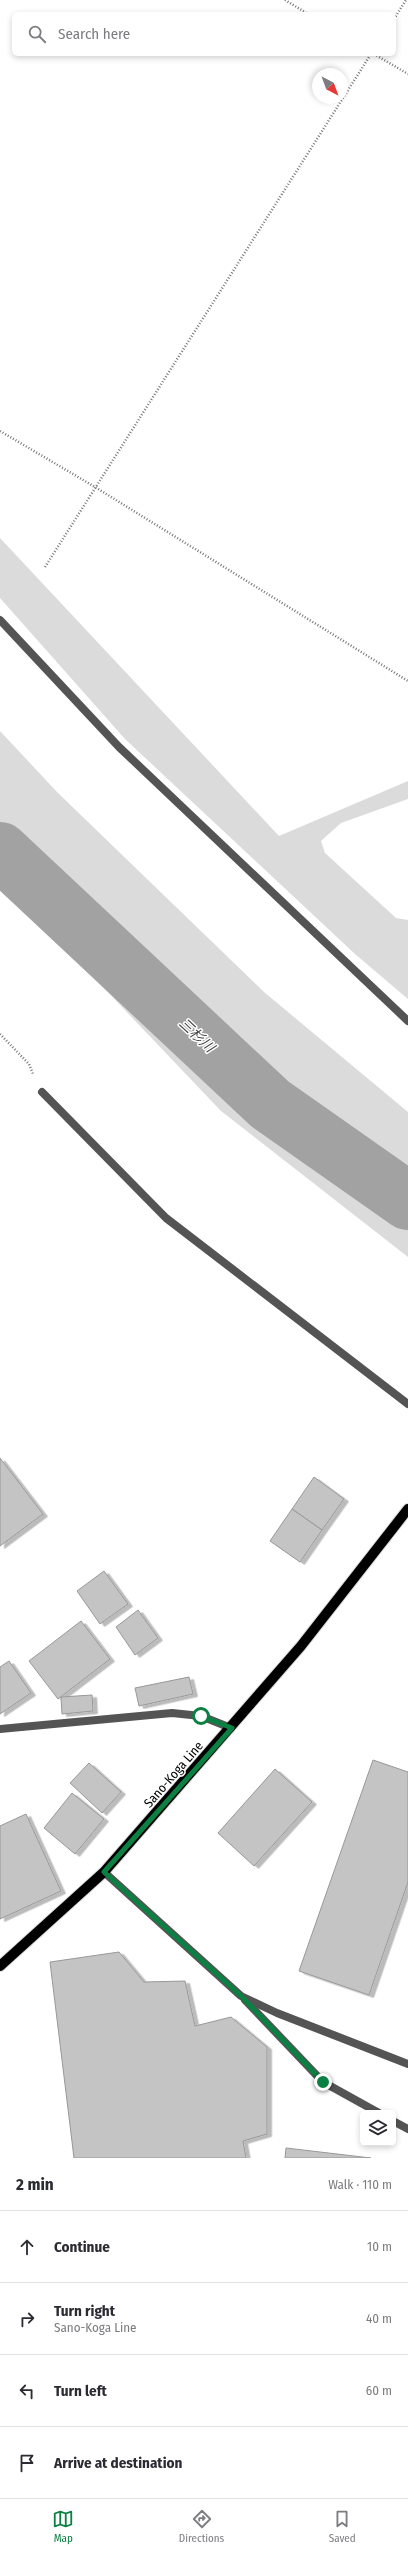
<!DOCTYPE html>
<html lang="en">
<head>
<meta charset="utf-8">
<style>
  :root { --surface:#fff; --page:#f7f7f7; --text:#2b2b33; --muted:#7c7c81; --line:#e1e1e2; --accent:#0b8043 }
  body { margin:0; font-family:"Fira Sans Condensed","Noto Sans JP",sans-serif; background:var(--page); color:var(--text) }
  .controls { position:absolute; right:12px; bottom:12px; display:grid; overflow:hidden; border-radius:6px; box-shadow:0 2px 6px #0003 }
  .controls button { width:36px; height:36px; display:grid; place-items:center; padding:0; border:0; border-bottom:1px solid var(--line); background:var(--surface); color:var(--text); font:20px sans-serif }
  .compass { position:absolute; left:312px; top:68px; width:36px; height:36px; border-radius:50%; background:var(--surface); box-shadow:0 2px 6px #0003; rotate:139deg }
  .stop { position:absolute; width:12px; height:12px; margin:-9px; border:3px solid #0b8043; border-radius:50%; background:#fff }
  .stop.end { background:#0b8043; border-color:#fff; box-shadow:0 1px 4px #0008 }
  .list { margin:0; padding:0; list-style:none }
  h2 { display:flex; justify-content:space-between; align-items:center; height:52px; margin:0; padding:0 16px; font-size:17px }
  h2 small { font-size:13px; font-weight:400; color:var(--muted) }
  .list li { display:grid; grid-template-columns:26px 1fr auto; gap:12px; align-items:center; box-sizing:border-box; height:72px; padding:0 16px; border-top:1px solid var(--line) }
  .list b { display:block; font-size:15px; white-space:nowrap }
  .list p { margin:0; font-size:13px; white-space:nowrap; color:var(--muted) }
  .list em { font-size:13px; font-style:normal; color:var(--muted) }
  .icon { flex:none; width:22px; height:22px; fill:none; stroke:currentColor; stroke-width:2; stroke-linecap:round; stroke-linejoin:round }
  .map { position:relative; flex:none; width:408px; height:2158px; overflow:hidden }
  .search { position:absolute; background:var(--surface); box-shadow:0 2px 6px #0003; left:12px; right:12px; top:12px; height:44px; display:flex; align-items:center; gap:10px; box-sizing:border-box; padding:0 14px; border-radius:6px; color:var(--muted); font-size:15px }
  .sheet { height:340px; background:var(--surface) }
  nav { display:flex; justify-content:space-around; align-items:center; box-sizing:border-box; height:56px; border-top:1px solid var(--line); background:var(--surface); font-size:11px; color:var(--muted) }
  nav a { display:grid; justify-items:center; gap:2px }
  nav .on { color:var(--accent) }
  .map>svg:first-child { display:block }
  .green { fill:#dbdbdb }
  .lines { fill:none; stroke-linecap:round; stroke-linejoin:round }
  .river { stroke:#a2a2a2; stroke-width:58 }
  .building { fill:#c4c4c4; stroke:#989898; filter:url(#shadow) }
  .primary-casing { stroke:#dbdbdb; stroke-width:12 }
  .path { stroke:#767676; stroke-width:2.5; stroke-dasharray:1 2; stroke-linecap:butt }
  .lane { stroke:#545454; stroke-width:8 }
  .street { stroke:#545454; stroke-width:8 }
  .primary { stroke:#000; stroke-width:10 }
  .route { stroke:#0b8043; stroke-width:5 }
  .labels { text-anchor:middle; stroke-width:3; stroke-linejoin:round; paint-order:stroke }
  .street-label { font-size:13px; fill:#000; stroke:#fff }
  .water-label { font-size:14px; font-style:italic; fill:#434343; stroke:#fff }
</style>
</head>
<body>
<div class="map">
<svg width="408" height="2158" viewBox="0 0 408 2158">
  <defs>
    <filter id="shadow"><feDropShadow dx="4.5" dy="2.5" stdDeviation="0" flood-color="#0004"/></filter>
  </defs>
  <rect width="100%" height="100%" fill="#fff"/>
  <g class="green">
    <polygon points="0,538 279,836 408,781 408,799 341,823 321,841 325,853 396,918 408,920 408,999 355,954 125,739 0,598"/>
    <polygon points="0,731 57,792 264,992 408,1112 408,1257 221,1111 0,879"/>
  </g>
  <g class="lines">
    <polyline class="river" points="0,851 270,1104 408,1201"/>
  </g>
  <g class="building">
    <polygon points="0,1458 43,1514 0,1546"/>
    <polygon points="314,1477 344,1499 322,1530 292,1509"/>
    <polygon points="292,1509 322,1530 300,1562 270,1541"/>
    <polygon points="104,1571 128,1604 100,1624 77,1591"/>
    <polygon points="138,1610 158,1638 135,1655 116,1627"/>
    <polygon points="81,1621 110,1659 58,1699 29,1661"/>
    <polygon points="9,1661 31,1693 0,1714 0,1667"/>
    <polygon points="189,1677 193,1694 139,1706 135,1688"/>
    <polygon points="92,1695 93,1711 62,1714 61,1697"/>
    <polygon points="373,1760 408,1772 408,1882 369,1995 299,1971"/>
    <polygon points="89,1763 121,1792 102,1813 70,1783"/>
    <polygon points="275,1769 312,1802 254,1866 218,1833"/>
    <polygon points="72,1793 104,1819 75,1854 44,1828"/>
    <polygon points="26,1814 61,1891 0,1919 0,1826"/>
    <polygon points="119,1952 144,1982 185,1981 195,2026 231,2017 267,2047 267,2134 243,2141 246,2158 74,2158 50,1962"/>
    <polygon points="286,2148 371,2158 285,2158"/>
  </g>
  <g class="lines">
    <defs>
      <polyline id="primary" points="0,1966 104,1872 301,1646 408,1509"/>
    </defs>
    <use href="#primary" class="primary-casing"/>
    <g class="path">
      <polyline points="285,0 308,14"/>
      <polyline points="394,19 406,0"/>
      <polyline points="374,54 408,74"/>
      <polyline points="0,431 95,487 408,681"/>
      <polyline points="45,567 371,54"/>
      <polyline points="0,1034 29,1064 33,1074"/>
    </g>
    <g class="lane">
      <polyline points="0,620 119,747 408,1021"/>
      <polyline points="42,1092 166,1218 408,1404"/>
    </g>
    <g class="street">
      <polyline points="0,1729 172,1713 201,1716 231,1728"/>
      <polyline points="104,1872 241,1996 277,2013 408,2064"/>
      <polyline points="245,2000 323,2082 379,2113"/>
      <polyline points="393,2121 408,2129"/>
    </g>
    <use href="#primary" class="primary"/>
  </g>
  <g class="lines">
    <polyline class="route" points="201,1716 232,1728 104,1872 241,1996 323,2082"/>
  </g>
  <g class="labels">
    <g class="street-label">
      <text transform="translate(173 1774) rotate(-49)" y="5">Sano-Koga Line</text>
    </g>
    <g class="water-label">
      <text transform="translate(197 1035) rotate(43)" y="5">三杉川</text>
    </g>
  </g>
</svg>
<div class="controls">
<button><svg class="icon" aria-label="layers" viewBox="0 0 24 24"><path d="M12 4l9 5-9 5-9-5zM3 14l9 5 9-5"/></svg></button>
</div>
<svg class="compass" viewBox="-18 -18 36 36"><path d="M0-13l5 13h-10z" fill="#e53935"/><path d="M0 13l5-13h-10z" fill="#7c7c81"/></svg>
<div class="stop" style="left:201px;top:1716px"></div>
<div class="stop end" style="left:323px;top:2082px"></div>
<div class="search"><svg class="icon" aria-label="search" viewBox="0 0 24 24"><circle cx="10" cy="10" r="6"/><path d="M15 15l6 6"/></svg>Search here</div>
</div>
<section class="sheet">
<h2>2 min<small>Walk · 110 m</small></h2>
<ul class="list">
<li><svg class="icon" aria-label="ahead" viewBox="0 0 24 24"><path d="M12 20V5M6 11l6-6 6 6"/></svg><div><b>Continue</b></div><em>10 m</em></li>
<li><svg class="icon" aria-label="right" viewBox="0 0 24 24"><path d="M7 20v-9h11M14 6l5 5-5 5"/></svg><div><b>Turn right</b><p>Sano-Koga Line</p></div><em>40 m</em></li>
<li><svg class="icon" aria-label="left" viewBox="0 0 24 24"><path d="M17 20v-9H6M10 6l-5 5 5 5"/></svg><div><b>Turn left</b></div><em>60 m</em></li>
<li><svg class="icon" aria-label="arrive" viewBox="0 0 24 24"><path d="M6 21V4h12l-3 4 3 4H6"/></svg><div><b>Arrive at destination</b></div></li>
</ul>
</section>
<nav>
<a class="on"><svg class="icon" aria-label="map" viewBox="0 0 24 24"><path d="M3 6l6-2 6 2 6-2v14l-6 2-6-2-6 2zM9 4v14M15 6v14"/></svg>Map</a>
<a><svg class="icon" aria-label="directions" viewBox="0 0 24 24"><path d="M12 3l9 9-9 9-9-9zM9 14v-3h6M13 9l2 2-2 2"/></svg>Directions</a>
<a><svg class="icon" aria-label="saved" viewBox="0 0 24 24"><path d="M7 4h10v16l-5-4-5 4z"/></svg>Saved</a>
</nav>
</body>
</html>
